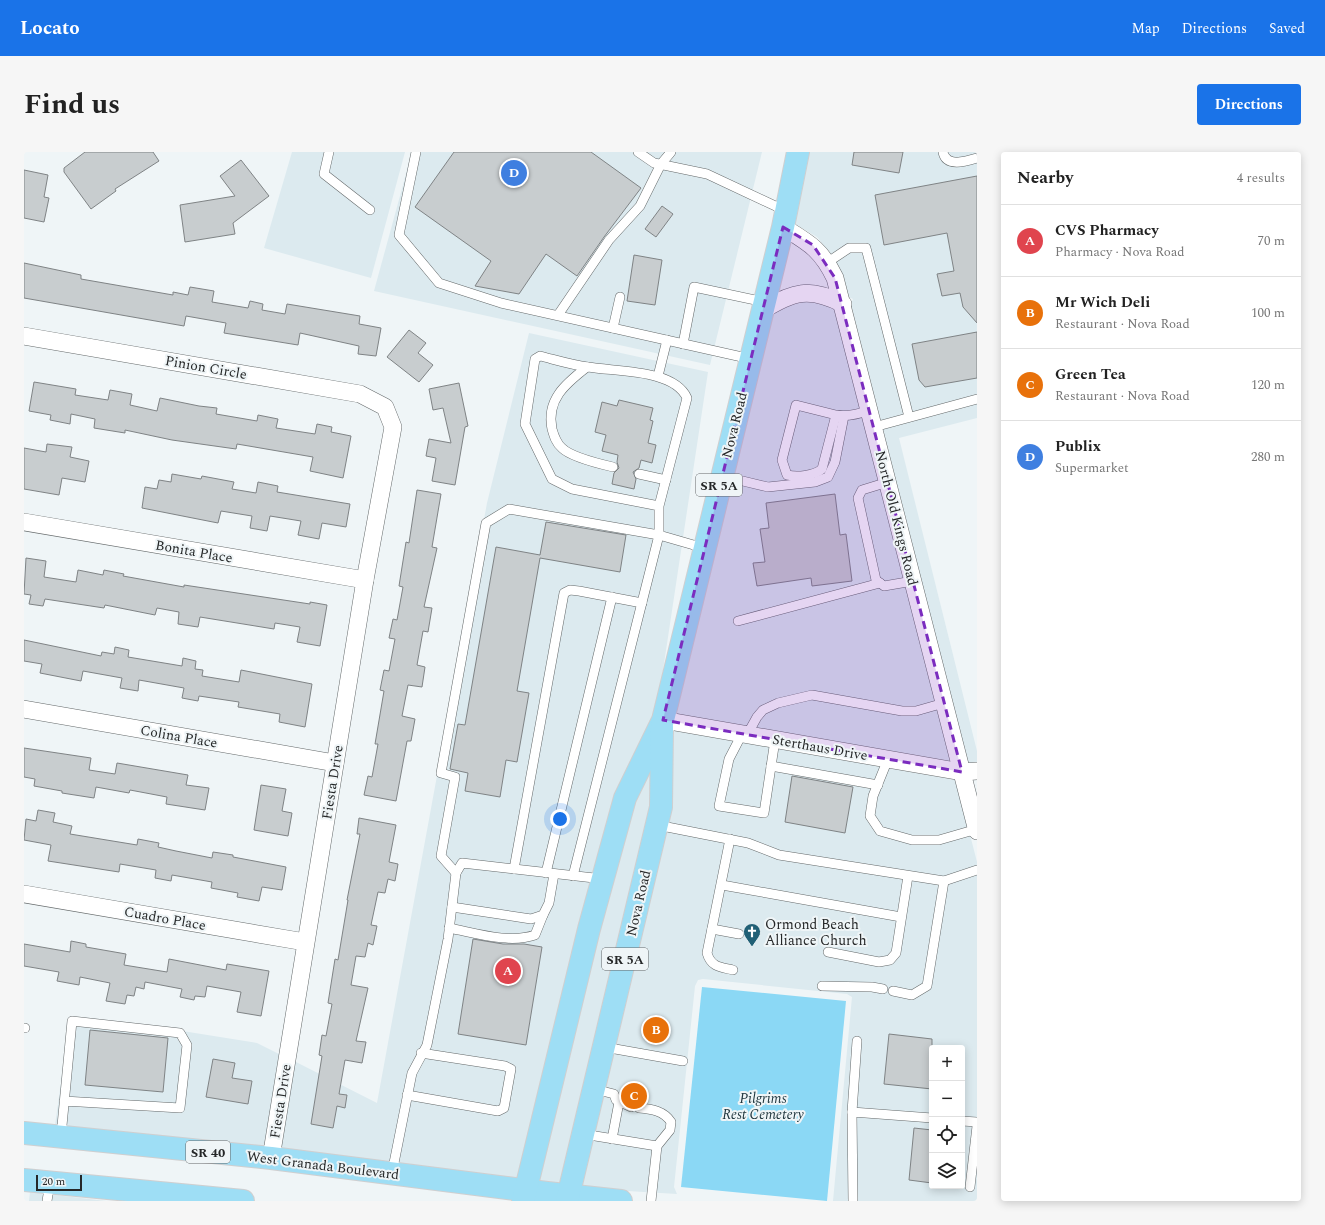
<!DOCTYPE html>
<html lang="en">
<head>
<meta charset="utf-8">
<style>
  :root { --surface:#fff; --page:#f6f6f6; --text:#222; --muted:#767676; --line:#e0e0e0; --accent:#1a73e8 }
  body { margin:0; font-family:Spectral,serif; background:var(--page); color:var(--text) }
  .controls { position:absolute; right:12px; bottom:12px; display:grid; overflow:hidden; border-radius:4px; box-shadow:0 2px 10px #0003 }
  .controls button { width:36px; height:36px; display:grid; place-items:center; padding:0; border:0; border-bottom:1px solid var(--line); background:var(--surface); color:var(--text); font:20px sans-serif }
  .scale { position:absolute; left:12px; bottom:10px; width:46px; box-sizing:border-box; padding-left:4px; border:2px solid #252728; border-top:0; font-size:11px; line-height:14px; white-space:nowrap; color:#252728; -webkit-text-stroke:3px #eff5f7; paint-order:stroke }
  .you { position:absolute; left:536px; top:667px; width:14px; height:14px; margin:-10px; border:3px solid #fff; border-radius:50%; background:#1a73e8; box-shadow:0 0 0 6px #1a73e833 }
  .badge { display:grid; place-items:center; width:26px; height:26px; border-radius:50%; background:var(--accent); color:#fff; font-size:13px; font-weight:700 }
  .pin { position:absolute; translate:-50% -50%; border:2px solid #fff; box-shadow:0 1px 4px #0006 }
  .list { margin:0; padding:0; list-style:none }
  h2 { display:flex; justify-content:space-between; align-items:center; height:52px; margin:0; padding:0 16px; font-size:17px }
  h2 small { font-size:13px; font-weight:400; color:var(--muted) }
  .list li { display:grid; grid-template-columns:26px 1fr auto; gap:12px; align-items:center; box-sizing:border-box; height:72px; padding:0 16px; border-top:1px solid var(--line) }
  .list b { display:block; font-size:15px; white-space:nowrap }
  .list p { margin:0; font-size:13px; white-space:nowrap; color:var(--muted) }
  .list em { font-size:13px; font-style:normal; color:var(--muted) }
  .icon { flex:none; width:22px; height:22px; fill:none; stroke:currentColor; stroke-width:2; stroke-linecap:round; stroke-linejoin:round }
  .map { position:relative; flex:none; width:953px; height:1049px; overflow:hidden; border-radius:4px }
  header { display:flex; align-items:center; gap:24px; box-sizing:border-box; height:56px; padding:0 20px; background:var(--accent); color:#fff }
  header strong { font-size:19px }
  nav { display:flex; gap:22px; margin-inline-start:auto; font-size:14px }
  .intro { display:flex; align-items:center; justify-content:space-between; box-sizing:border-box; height:96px; padding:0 24px }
  h1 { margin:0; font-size:28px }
  .button { padding:10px 18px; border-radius:4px; background:var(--accent); color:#fff; font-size:14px; font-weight:700 }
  main { display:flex; gap:24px; padding:0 24px }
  aside { flex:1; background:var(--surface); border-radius:4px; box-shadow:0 2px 10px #0003 }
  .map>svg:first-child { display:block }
  .built { fill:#dceaef; fill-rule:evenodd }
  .green { fill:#8bd8f5 }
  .building { fill:#c8cdcf; stroke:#7f8385 }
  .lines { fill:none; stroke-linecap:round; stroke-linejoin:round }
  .service-casing { stroke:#64696a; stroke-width:10 }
  .minor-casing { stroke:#64696a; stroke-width:18 }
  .primary-casing { stroke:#cfcfd0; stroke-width:24 }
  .service { stroke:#fff; stroke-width:9 }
  .minor { stroke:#fff; stroke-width:17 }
  .primary { stroke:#9edef5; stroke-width:22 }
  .marked { fill:#7b2cbf; fill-opacity:0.2; stroke:#7b2cbf; stroke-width:3; stroke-dasharray:8 5; stroke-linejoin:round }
  .labels { text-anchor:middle; stroke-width:4; stroke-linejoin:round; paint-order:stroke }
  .shield { fill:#eff5f7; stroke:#626566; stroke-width:1 }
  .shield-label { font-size:13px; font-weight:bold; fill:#252728 }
  .street-label { font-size:14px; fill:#252728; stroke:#eff5f7 }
  .poi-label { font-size:14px; fill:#252728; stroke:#eff5f7; text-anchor:start }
  .park-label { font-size:14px; font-style:italic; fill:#20363e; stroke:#eff5f7 }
</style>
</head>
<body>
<header>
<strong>Locato</strong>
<nav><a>Map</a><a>Directions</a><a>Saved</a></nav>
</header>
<div class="intro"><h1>Find us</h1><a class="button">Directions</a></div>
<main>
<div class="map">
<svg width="953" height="1049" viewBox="0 0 953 1049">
  <rect width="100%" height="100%" fill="#eff5f7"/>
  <g class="built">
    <polygon points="268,0 381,0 347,126 240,96"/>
    <polygon points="388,0 738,0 686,213 350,139"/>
    <polygon points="782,0 953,0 953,266 875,286 953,599 953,610 944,611 827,152 829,147 825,145 819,123 809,104 793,85 768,70"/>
    <polygon points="780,150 799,152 812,159 927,609 648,561 745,164 760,155"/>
    <polygon points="505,181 684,220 633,558 495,1029 256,998 270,909 353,951 463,351"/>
    <path d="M 646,578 L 932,628 L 953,710 L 953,1049 L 809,1049 L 828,845 L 823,842 L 679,827 L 674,828 L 671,834 L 650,1035 L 653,1042 L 554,1036 ZM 908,896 L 938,896 L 938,1034 L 908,1034 Z"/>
    <polygon points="630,604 629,654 538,1034 511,1031 608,649"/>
    <polygon points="46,868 102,870 233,891 255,902 240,996 31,973"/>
    <polygon points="6,1040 82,1049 5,1049"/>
  </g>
  <polygon class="green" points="678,835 822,849 803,1049 657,1035"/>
  <g class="building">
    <polygon points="61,0 129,0 135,9 91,37 92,39 67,57 40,20 40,16"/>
    <polygon points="430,0 567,0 617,36 580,85 553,124 522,102 495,142 451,134 467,109 391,55"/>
    <polygon points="830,0 879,0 875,21 828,13"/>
    <polygon points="217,8 245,44 209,71 211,82 161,90 156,53 211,44 196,24"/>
    <polygon points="0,18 24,23 20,45 25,46 20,70 0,66"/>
    <polygon points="953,24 953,171 939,155 936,141 918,144 913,122 930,119 923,81 860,93 851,43"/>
    <polygon points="638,54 649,62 632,85 621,77"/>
    <polygon points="610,103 638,108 631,153 603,149"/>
    <polygon points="0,111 57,123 57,127 149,143 149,140 164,143 166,135 190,139 188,150 224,156 226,149 239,152 238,158 261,162 263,152 336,164 335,172 357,176 352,204 334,202 335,194 276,181 274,193 200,181 202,171 162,164 160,174 0,146"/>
    <polygon points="385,178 402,191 394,201 409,213 395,230 363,205"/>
    <polygon points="953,180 953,226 901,235 895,228 888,192"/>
    <polygon points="10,230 52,237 51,243 84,248 86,238 108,242 106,253 133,259 136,246 175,254 193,256 192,262 233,269 234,263 254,267 252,276 291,282 293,272 308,275 307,280 327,284 319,326 286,319 289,305 213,292 212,297 148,288 101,278 101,281 70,276 71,267 47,262 46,272 26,268 27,263 5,259"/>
    <polygon points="435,231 444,274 441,275 431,333 408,329 412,306 402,304 405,287 427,291 419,256 409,258 405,237"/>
    <polygon points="595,248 629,256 626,268 629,269 624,291 632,293 628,311 617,308 615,316 609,320 612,327 610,337 588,332 590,321 595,316 593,310 594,303 578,299 582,283 571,280 578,250 593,254"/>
    <polygon points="23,292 48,295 46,305 65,309 61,330 38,326 35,343 0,337 0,296 22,300"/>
    <polygon points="148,322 177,327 178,324 210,330 208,337 232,341 234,330 254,334 253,340 326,352 322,375 298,371 295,387 274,383 277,369 246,364 243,379 226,376 228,364 197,359 194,371 118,356 121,335 133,337 135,328 147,330"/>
    <polygon points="393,338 417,342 408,395 413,396 400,455 408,456 404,480 399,479 393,513 401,515 398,535 384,533 378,564 391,567 387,589 383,589 372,649 340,643 344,624 348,625 354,592 351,592 360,539 356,538 360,518 365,519 371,487 365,486 369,467 373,468 379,435 375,434 382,390 385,391"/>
    <polygon points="811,342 816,383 822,382 828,429 788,434 787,426 733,434 729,411 741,410 736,377 745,376 742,351"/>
    <polygon points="522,370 602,383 596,420 516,406 493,539 505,541 493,610 482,608 476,645 441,639 444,621 426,617 434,572 441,573 472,395 516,403"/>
    <polygon points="2,406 22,409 20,425 52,430 54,418 79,423 80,418 100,422 99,424 160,435 160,433 286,452 286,450 303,453 296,494 273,490 276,475 251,471 250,477 176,465 174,475 154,472 155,460 133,456 131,463 81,453 80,456 21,447 19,454 5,452 7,443 0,442"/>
    <polygon points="0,488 77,504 78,500 90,502 91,495 105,498 104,505 158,514 159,506 172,509 171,517 179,518 178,524 215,530 217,518 288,532 281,575 255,570 256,562 214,555 215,550 175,544 174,549 158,546 160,536 115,528 114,539 96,536 98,526 59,519 57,529 16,521 18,512 0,509"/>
    <polygon points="0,596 67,606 65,618 91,622 93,611 164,623 162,633 185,636 181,658 142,652 143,645 106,638 105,641 72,635 70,646 38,641 38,639 10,634 11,627 0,625"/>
    <polygon points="768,624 829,635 821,681 761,670"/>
    <polygon points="237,633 262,637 258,659 268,661 264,684 230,678"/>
    <polygon points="14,658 31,661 29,670 48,674 46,682 113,693 114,687 135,691 134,695 152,699 188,706 189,700 209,703 209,705 262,715 258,738 238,735 235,749 213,745 214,741 187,736 188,730 148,723 147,729 131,726 132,718 96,712 95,720 24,709 27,693 0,688 2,667 12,669"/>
    <polygon points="335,666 372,673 365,710 374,712 371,729 364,727 361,741 354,740 347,773 353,774 349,793 344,791 341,805 332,804 327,833 344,836 332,889 342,890 338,911 321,908 315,942 323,943 321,956 313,954 309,976 287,972 298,904 295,903 298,883 302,884 308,852 304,851 311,807 314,808 324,748 323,748 336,682 333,682"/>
    <polygon points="449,787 479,792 500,792 518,795 502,893 434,882"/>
    <polygon points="47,789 62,792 62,795 102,802 100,813 143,820 145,807 202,818 203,812 245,819 237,864 213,860 217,840 183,834 181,845 171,844 170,848 156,845 158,837 121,830 120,837 112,835 110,844 103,843 101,852 82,849 86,831 56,825 55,833 33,829 35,820 0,814 0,792 46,800"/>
    <polygon points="66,878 144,886 139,940 61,933"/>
    <polygon points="865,882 908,887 908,937 860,932"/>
    <polygon points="189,907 211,911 208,926 228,929 224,952 182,945"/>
    <polygon points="890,976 908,978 908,1031 885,1028"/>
  </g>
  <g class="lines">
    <defs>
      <g id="service">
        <polyline points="305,0 300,22 346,58"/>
        <polyline points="392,0 375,83 415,131 477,151 727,207"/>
        <polyline points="614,0 630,11 683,22 762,59"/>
        <path d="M 919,0 C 922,16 943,9 953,6"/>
        <polyline points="804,110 825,96 842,96 885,265"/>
        <polyline points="534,163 585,88 616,54 637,12 647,0"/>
        <polyline points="589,176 596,145"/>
        <polyline points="659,192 670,135 741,150"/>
        <path d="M 563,215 C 541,232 522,248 528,277 C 530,284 532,291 538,296 C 547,305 576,312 589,315"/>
        <polyline points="634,224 643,188"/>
        <path d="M 812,263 L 798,317 C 790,324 773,325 763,323 L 758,308 L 772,253 L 812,263 C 824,265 835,262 846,258"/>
        <polyline points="850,275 953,247"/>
        <polyline points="615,322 642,328"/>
        <polyline points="698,324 744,335 791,330 804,325 811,310 820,264"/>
        <polyline points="864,330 838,338 834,346 852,428 860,434 889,429"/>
        <path d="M 635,354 L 548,337 L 528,327 L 501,272 L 511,207 L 516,204 C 532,208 548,213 564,215 C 593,220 650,217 663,246 L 635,354 L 635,383 L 680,396"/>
        <polyline points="714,469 856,431"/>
        <polyline points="718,582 705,607 695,654 740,661 751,588"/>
        <polyline points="723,583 733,565 739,558 754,551 788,543 878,559 892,559 920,551"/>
        <polyline points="864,607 849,644 846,664 856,679 888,688 915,688 953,677"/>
        <polyline points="747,614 854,633"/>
        <polyline points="633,673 724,691 755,703 920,729 953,718"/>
        <path d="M 706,687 L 683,801 C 687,815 696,815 709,818"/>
        <polyline points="490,717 540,441 546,438 555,439 618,451"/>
        <polyline points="432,721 417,704 431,625 417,621 462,371 485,357 635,383 549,724"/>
        <polyline points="522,721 588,445"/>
        <polyline points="698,733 877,765"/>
        <polyline points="428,755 507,767 519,763 525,751 530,722"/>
        <path d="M 425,776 C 452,781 485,792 511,783 L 519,763"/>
        <polyline points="688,777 715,782"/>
        <polyline points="804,800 855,810 866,808 872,801 884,724"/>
        <polyline points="798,834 848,835 859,837"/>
        <polyline points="869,839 888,843 903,834 920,729"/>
        <polyline points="0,876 1,876"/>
        <polyline points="580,895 659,909"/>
        <polyline points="570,937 590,942 592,948 607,955"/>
        <polyline points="383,943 474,959 480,956 487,917 481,914 397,901"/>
        <path d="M 615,956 C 628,957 640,959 647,970 L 646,978 L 633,994 L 627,1049"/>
        <polyline points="828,960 833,889"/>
        <polyline points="938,969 953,970"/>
        <polyline points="559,982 633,994"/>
        <polyline points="37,984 48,869 156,881 163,893 156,956 40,949"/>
        <polyline points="588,987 595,950"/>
        <polyline points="368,1021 388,921 403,893 424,787 432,721 438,711 579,727"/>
        <polyline points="946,1035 953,974"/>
        <polyline points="23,1049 26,1030"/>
        <polyline points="829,1049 828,960 908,966"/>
      </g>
      <g id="minor">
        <path d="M 759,75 C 785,91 797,97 811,126 L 953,679"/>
        <path d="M 738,159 C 769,139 786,135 819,152"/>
        <polyline points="0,184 336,242 361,255 369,275 341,428 247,1006"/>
        <polyline points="0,370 341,428"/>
        <polyline points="0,557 311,611"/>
        <polyline points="639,568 938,620 953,619"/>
        <polyline points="0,742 281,790"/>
      </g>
      <g id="primary">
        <polyline points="0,981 247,1006 523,1041 597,1049"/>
        <polyline points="0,1028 219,1049"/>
        <polyline points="499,1049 565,777 601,646 639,568 759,75 774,0"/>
        <polyline points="543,1049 637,655 638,575"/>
      </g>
    </defs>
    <use href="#service" class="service-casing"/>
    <use href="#minor" class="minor-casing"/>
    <use href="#primary" class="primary-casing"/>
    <use href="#service" class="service"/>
    <use href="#minor" class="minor"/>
    <use href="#primary" class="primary"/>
  </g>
  <path class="marked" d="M 759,75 L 789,93 L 811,126 L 938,620 L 639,568 Z"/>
  <defs>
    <symbol id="church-pin" viewBox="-11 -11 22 30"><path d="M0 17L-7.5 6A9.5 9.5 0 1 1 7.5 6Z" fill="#216076" stroke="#eff5f7"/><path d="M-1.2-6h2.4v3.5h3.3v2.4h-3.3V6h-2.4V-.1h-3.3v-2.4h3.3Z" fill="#fff"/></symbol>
  </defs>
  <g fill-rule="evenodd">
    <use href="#church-pin" x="718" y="770" width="20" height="27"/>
  </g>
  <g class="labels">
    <g class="shield">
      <rect x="672" y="322" width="46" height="22" rx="3"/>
      <rect x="578" y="796" width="46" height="22" rx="3"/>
      <rect x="162" y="989" width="44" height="22" rx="3"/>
    </g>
    <g class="shield-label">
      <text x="695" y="338">SR 5A</text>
      <text x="601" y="812">SR 5A</text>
      <text x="184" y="1005">SR 40</text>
    </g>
    <g class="street-label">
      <text transform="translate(182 215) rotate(10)" y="5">Pinion Circle</text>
      <text transform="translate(710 273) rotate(-76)" y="5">Nova Road</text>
      <text transform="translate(873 366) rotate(76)" y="5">North Old Kings Road</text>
      <text transform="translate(170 399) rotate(10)" y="5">Bonita Place</text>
      <text transform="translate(155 584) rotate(10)" y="5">Colina Place</text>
      <text transform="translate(796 595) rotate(10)" y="5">Sterthaus Drive</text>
      <text transform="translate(308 630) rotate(-81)" y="5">Fiesta Drive</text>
      <text transform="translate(614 751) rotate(-77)" y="5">Nova Road</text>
      <text transform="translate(141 766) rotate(10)" y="5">Cuadro Place</text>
      <text transform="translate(256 949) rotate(-81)" y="5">Fiesta Drive</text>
      <text transform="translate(299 1013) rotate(7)" y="5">West Granada Boulevard</text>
    </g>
    <g class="poi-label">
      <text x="741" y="777">Ormond Beach<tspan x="741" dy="16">Alliance Church</tspan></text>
    </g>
    <g class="park-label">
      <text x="739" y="951">Pilgrims<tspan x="739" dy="16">Rest Cemetery</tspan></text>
    </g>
  </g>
</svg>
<div class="controls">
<button>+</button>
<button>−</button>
<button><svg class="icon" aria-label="locate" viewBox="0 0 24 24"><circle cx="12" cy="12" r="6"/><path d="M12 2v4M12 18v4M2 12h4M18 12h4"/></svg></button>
<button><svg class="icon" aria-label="layers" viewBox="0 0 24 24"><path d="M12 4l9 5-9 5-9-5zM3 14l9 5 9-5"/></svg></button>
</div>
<div class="scale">20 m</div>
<div class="you"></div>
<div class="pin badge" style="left:484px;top:819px;background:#e0444e">A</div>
<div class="pin badge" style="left:632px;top:878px;background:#e8710a">B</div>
<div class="pin badge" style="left:610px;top:944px;background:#e8710a">C</div>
<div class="pin badge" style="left:490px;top:21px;background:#3f7fe0">D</div>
</div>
<aside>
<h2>Nearby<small>4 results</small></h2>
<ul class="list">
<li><span class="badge" style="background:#e0444e">A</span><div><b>CVS Pharmacy</b><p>Pharmacy · Nova Road</p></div><em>70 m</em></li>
<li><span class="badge" style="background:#e8710a">B</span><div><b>Mr Wich Deli</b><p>Restaurant · Nova Road</p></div><em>100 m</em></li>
<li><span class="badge" style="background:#e8710a">C</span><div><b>Green Tea</b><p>Restaurant · Nova Road</p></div><em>120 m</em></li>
<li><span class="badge" style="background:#3f7fe0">D</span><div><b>Publix</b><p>Supermarket</p></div><em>280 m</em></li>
</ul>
</aside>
</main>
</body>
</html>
